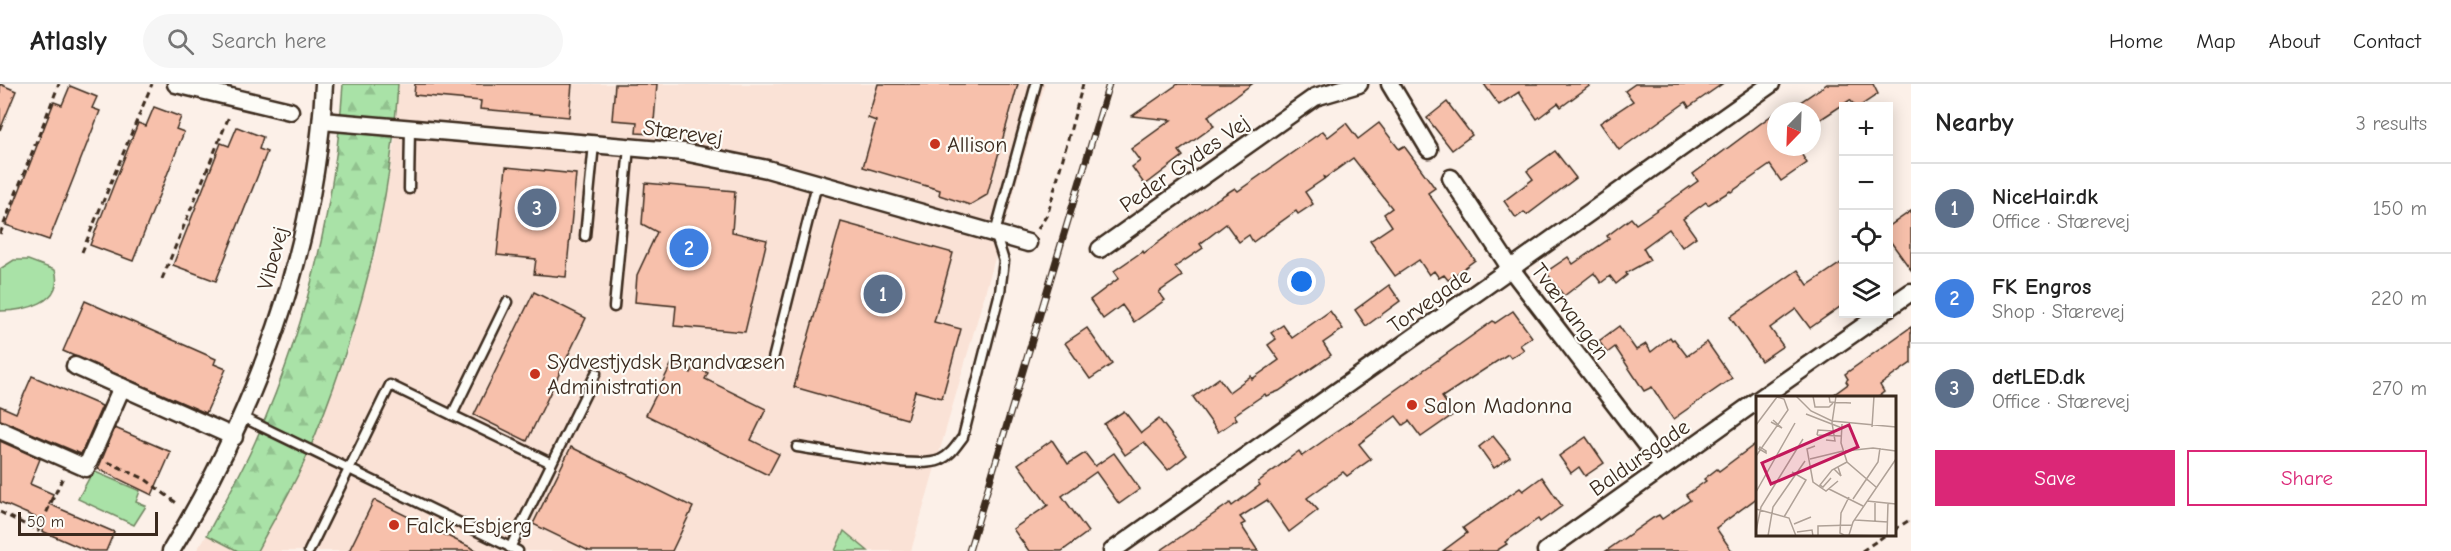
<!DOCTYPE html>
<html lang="en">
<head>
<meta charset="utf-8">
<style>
  :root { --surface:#fff; --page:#f6f6f6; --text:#222; --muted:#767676; --line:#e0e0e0; --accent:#db2777 }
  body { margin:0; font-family:"Comic Neue",sans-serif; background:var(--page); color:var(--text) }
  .controls { position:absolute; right:18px; top:18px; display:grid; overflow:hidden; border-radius:0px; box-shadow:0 3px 15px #0003 }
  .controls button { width:54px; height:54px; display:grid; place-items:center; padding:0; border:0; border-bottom:2px solid var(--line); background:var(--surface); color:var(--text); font:30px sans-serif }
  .compass { position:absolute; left:1767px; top:18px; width:54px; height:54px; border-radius:50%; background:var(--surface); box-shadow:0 3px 15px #0003; rotate:203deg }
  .scale { position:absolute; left:18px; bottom:15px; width:140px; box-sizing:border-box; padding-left:6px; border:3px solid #3b2a1e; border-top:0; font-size:16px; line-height:21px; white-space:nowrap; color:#3b2a1e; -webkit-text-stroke:4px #fdfcf7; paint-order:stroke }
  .you { position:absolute; left:1302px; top:198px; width:21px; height:21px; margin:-15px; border:4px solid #fff; border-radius:50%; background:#1a73e8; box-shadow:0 0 0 9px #1a73e833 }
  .badge { display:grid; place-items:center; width:39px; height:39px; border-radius:50%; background:var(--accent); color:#fff; font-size:20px; font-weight:700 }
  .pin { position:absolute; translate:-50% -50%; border:3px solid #fff; box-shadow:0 2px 6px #0006 }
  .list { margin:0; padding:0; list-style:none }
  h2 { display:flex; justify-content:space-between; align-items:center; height:78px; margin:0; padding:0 24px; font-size:26px }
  h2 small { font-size:20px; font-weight:400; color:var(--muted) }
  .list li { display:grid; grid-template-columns:39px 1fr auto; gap:18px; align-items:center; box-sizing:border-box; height:90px; padding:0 24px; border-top:2px solid var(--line) }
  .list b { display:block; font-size:22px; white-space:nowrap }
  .list p { margin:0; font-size:20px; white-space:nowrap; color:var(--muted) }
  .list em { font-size:20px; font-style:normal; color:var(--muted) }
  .actions { display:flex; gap:12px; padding:18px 24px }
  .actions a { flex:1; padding:14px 0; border:2px solid var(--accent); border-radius:0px; text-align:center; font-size:21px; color:var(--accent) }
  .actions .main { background:var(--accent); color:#fff }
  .icon { flex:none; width:33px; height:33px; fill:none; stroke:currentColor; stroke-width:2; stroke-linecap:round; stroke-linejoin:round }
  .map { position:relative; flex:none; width:1911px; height:467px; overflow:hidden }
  header { display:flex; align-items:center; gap:36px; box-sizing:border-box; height:84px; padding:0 30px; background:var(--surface); border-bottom:2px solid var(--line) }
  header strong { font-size:28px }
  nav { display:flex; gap:33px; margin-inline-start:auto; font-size:21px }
  .search { width:420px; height:54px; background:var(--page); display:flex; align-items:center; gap:15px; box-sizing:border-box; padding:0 21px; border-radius:33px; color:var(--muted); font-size:22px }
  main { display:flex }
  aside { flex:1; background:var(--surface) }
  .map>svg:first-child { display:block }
  .built { fill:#fae2d6 }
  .green { fill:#a9e2a7; stroke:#728662; stroke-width:1.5 }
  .forest { fill:url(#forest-firs); stroke:#728662; stroke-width:1.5 }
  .building { fill:#f7c0ab; stroke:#3b2a1e; stroke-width:1.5 }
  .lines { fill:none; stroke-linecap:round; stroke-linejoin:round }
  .lane-casing { stroke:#3b2a1e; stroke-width:13 }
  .street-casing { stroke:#3b2a1e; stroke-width:21 }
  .path { stroke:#3b2a1e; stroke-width:3; stroke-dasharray:6 4.5; stroke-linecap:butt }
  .lane { stroke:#fdfcf7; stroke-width:8 }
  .street { stroke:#fdfcf7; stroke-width:16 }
  .rail-casing { stroke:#3b2a1e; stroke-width:7 }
  .rail { stroke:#fdfcf7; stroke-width:4.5; stroke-dasharray:14; stroke-linecap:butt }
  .poi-dot { fill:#c8321e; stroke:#fdfcf7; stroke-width:2 }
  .labels { text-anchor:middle; stroke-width:4.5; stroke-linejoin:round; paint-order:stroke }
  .street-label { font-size:22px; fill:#3b2a1e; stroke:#fdfcf7 }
  .poi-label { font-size:22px; fill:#3b2a1e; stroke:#fdfcf7; text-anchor:start }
  .inset-road { fill:none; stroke:#afa197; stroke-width:1.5 }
  .view { fill:#c2185b; fill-opacity:0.15; stroke:#c2185b; stroke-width:3 }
  .inset-edge { fill:none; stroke:#3b2a1e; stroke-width:3 }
</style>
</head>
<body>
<header>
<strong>Atlasly</strong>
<div class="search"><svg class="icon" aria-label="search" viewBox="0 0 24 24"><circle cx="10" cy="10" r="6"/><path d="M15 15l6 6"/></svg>Search here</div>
<nav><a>Home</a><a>Map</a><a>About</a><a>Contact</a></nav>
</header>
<main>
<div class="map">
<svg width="1911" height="467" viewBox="0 0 1911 467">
  <defs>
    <pattern id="forest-firs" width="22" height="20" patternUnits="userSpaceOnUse" patternTransform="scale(1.5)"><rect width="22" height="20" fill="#a9e2a7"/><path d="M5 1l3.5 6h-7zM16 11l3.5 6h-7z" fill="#92c28f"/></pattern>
  </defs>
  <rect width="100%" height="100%" fill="#fcf0e8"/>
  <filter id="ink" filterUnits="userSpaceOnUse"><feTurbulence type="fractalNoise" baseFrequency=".0167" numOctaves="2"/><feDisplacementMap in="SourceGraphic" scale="12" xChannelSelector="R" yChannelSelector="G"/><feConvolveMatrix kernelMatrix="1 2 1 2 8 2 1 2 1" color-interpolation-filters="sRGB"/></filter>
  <g filter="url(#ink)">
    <g class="built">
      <polygon points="398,0 1045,0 911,467 257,467 305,376 346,273 376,166 395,57"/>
      <polygon points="207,451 238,467 196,467"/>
    </g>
    <g class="green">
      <path d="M 14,176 L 28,176 L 55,186 C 65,219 24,227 0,227 L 0,185 Z"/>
      <polygon points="93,387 140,407 136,418 146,422 134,441 78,415"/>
    </g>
    <g class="forest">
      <path d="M 343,0 L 398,0 C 390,132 357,252 306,374 C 292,406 273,436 257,467 L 238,467 L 207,451 C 223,420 241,390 255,358 C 306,245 335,123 343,0 Z"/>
      <polygon points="844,447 868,467 835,467"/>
    </g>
    <g class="building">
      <polygon points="0,0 16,7 0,46"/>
      <polygon points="415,0 572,0 569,33 480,25 481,17 414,11"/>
      <polygon points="615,0 657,0 653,50 636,49 637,38 612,36"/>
      <polygon points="878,0 1018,0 987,111 970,121 939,111 940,106 863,83 876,37 868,34"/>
      <polygon points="1178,0 1252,0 1208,32 1214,42 1179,67 1183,72 1145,101 1132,83 1140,77 1131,65 1171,36 1132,32"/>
      <polygon points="1484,0 1592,0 1561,23 1558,19 1537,35 1519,8 1499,21"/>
      <polygon points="1635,0 1722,0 1689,23 1686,18 1619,66 1600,39 1633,17 1625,7"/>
      <polygon points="1827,0 1873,0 1878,10 1860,22 1855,22 1850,16 1812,41 1812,27 1787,27"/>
      <polygon points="70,2 97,13 92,24 100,27 49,156 6,141 54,18 62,21"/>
      <polygon points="1447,18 1472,51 1452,66 1427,34"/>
      <polygon points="154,23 181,33 176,45 184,48 133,177 90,161 138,39 146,42"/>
      <polygon points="1776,28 1776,63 1797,63 1807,79 1781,97 1770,81 1731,108 1730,107 1708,121 1706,118 1683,135 1696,153 1682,163 1669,145 1643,164 1650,176 1626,189 1627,191 1616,200 1610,192 1601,199 1594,189 1564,212 1546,188 1568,173 1573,180 1609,155 1607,152 1631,134 1636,140 1670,117 1698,97 1693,90"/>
      <polygon points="1346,39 1358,55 1379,39 1399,65 1404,62 1435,104 1428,109 1475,176 1448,196 1444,191 1439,194 1434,187 1429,191 1419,176 1395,192 1370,157 1392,142 1384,130 1392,124 1353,74 1325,94 1323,92 1324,95 1305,108 1313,120 1298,130 1296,127 1253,158 1249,151 1239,158 1226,140 1200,160 1203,164 1175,183 1182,192 1159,208 1165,216 1134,238 1122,221 1103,235 1090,216 1119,194 1114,187 1143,167 1144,169 1214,117 1235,104 1238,107 1323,47 1328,53"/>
      <polygon points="237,43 263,53 259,65 267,68 216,197 173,181 221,59 229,62"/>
      <polygon points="1555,67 1576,94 1527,131 1524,128 1516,134 1504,117 1533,95 1527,87"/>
      <polygon points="506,83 576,90 566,193 534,190 536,175 497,171"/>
      <polygon points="645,99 735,107 732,148 767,156 745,248 674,242 676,222 635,218 637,191 657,148 642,140"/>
      <polygon points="1911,127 1911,186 1888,154 1888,143"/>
      <polygon points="841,138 953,169 934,238 961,245 942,314 915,307 907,335 794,303"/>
      <polygon points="1844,177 1844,220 1810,244 1796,225 1770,244 1783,262 1761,277 1730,233 1798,186 1808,201"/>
      <polygon points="1389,201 1400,217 1366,242 1355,226"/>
      <polygon points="534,208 586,234 527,357 474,331"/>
      <polygon points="85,217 216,275 214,280 226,285 206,329 63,267"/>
      <polygon points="1330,227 1343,245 1323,259 1331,271 1279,307 1266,312 1265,310 1234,331 1237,335 1218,348 1193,313 1219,294 1229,308 1251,292 1252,295 1279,276 1268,261 1276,255 1271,249 1283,241 1292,254"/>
      <polygon points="1513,227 1532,253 1520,261 1524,266 1511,274 1508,270 1442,313 1454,330 1421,353 1409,337 1403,341 1396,332 1359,360 1371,375 1347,392 1343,388 1307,414 1318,426 1289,448 1267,416 1240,433 1245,439 1241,441 1258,467 1160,467 1230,419 1232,422 1260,401 1258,398 1299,367 1302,372 1493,237 1495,239"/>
      <polygon points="1619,242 1636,266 1646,260 1651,268 1670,253 1672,256 1674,255 1687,272 1707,258 1732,294 1673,335 1652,303 1644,307 1615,263 1607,269 1599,257"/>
      <polygon points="1911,243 1911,279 1880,301 1884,308 1876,314 1829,314 1848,300 1846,297 1848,295 1845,290"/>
      <polygon points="1087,244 1112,280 1090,295 1065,259"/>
      <polygon points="672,279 691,289 694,283 708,289 705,295 766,325 751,356 779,370 768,391 646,331"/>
      <polygon points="32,292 102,322 81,370 0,336 0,322 16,329"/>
      <polygon points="1124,327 1141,349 1159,335 1187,371 1168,386 1144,358 1125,371 1104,340"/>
      <polygon points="115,344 171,368 152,411 98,385"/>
      <polygon points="1493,352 1510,373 1494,384 1479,363"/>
      <polygon points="1586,353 1604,379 1585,392 1579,383 1571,389 1559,372"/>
      <polygon points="1052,356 1068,380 1085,369 1095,382 1114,369 1140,405 1119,420 1096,388 1062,412 1088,448 1062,467 1029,467 1013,445 1048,421 1018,380"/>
      <polygon points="0,357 40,375 30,400 53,410 49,420 114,448 106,467 88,467 42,447 46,438 0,418"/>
      <polygon points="1758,358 1758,413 1716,444 1732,467 1606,467 1653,434 1659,431 1662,435 1690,416 1686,411 1706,397 1704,395 1717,385 1719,387"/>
      <polygon points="571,363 693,423 672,467 589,467 533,440"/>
      <polygon points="1542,393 1562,422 1540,438 1538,435 1505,458 1507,460 1496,467 1443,467 1467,449 1463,444 1520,404 1523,407"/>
      <polygon points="374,416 478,467 349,467"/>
    </g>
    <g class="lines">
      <defs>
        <g id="lane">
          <polyline points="409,105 410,44"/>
          <polyline points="585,152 594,60"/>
          <polyline points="614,223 629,63"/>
          <polyline points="772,279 817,100"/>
          <polyline points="452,331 507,218"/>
          <polyline points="242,333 518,467"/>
          <path d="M 797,363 C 826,367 917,386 940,376 C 951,371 956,362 963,353 L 1000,208 L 1004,177 L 995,149 L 1036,0"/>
          <polyline points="510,464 596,289"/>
          <polyline points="309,467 390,301 551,379"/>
        </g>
        <g id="street">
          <polyline points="176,0 290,27"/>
          <polyline points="1390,0 1429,65"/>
          <polyline points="322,37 684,68 767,85 1028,159"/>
          <polyline points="1451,94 1511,185 1663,383"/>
          <polyline points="1100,165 1315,13 1359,0"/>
          <polyline points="1888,224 1911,208"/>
          <polyline points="75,282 234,353"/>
          <polyline points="1761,314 1881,230"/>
          <polyline points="0,346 86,384 122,303"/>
          <path d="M 171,467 C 256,326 316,166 324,0"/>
          <polyline points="1112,467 1771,0"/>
          <polyline points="1546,467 1758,316"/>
        </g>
      </defs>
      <use href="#lane" class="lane-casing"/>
      <use href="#street" class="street-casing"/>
      <g class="path">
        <polyline points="1038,145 1048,129 1083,0"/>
        <polyline points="0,150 59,0"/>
        <polyline points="82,168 152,0"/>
        <polyline points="162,195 230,30"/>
        <polyline points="108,378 145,395 179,421"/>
        <polyline points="0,428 38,447 63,393"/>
        <polyline points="1894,446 1911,435"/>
        <polyline points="1862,467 1887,450"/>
      </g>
      <use href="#lane" class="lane"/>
      <use href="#street" class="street"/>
      <defs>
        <polyline id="rail" points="969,467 1109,0"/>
      </defs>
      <use href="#rail" class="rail-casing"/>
      <use href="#rail" class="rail"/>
    </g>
  </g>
  <g class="poi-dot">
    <circle cx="935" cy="60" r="6"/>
    <circle cx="535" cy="290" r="6"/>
    <circle cx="1412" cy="321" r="6"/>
    <circle cx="394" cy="441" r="6"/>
  </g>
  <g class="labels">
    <g class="street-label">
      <text transform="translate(683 48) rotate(8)" y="8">Stærevej</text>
      <text transform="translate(1184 79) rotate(-35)" y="8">Peder Gydes Vej</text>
      <text transform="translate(272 174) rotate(-75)" y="8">Vibevej</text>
      <text transform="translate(1429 216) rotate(-35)" y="8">Torvegade</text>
      <text transform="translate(1571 227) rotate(53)" y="8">Tværvangen</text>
      <text transform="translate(1639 373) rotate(-35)" y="8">Baldursgade</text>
    </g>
    <g class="poi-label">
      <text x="947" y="68">Allison</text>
      <text x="547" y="285">Sydvestjydsk Brandvæsen<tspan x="547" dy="25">Administration</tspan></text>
      <text x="1424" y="329">Salon Madonna</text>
      <text x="406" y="449">Falck Esbjerg</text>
    </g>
  </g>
  <g transform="translate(1756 312)">
    <rect width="140" height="140" fill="#fcf0e8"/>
    <path class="inset-road" d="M 40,0 L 55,15 L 76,25 L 140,31M 57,0 L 59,11 L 73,11 L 77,7M 73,0 L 74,6 L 95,7M 50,18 L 86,32M 15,26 L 26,32 L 17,24M 86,28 L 85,47 L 91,66 L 120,91M 0,29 L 21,1M 116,31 L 118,0M 61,39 L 85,40M 61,39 L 62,34 L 77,35M 70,44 L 79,45 L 76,27 L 80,0M 59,50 L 51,53 L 57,86 L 70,95 L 82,85M 4,51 L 10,55 L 10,57 L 3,53 ZM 89,55 L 117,52 L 140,55M 0,60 L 32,14 L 28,3 L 21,1M 54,63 L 87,55M 78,73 L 85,80 L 82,71M 75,82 L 67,91 L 64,89 L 76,74 L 91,66M 73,93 L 107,110M 0,96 L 39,27M 97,103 L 122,66 L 124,52M 111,105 L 140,108M 0,113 L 33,122 L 40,140M 28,121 L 50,84 L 36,76M 99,124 L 132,126M 119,125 L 119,106M 38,128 L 55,121M 0,135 L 5,111 L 47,43M 41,136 L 56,134 L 57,140M 62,139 L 62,130 L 96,129M 86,139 L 126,140M 88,139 L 84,137 L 85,117 L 93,101M 93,139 L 97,126 L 140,63M 12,140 L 17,111 L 49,65M 131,140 L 132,107"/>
    <path class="view" d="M 93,29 L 102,51 L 15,88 L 6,67 Z"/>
    <rect width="140" height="140" class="inset-edge"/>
  </g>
</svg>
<div class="controls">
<button>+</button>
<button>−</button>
<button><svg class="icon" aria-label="locate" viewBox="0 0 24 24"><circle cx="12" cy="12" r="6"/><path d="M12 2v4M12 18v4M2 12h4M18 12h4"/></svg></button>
<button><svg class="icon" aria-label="layers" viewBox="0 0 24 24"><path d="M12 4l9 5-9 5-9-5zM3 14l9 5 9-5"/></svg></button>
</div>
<svg class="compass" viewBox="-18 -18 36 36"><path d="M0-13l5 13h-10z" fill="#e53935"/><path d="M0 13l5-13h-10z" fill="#767676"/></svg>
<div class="scale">50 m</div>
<div class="you"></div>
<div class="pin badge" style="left:883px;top:210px;background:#5c6f8a">1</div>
<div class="pin badge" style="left:689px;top:164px;background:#3f7fe0">2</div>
<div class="pin badge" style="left:537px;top:124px;background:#5c6f8a">3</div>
</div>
<aside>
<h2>Nearby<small>3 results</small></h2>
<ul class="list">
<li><span class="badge" style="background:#5c6f8a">1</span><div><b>NiceHair.dk</b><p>Office · Stærevej</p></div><em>150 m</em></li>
<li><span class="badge" style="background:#3f7fe0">2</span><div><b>FK Engros</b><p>Shop · Stærevej</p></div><em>220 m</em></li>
<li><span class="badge" style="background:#5c6f8a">3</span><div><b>detLED.dk</b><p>Office · Stærevej</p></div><em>270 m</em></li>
</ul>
<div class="actions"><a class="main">Save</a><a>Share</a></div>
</aside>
</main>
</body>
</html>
